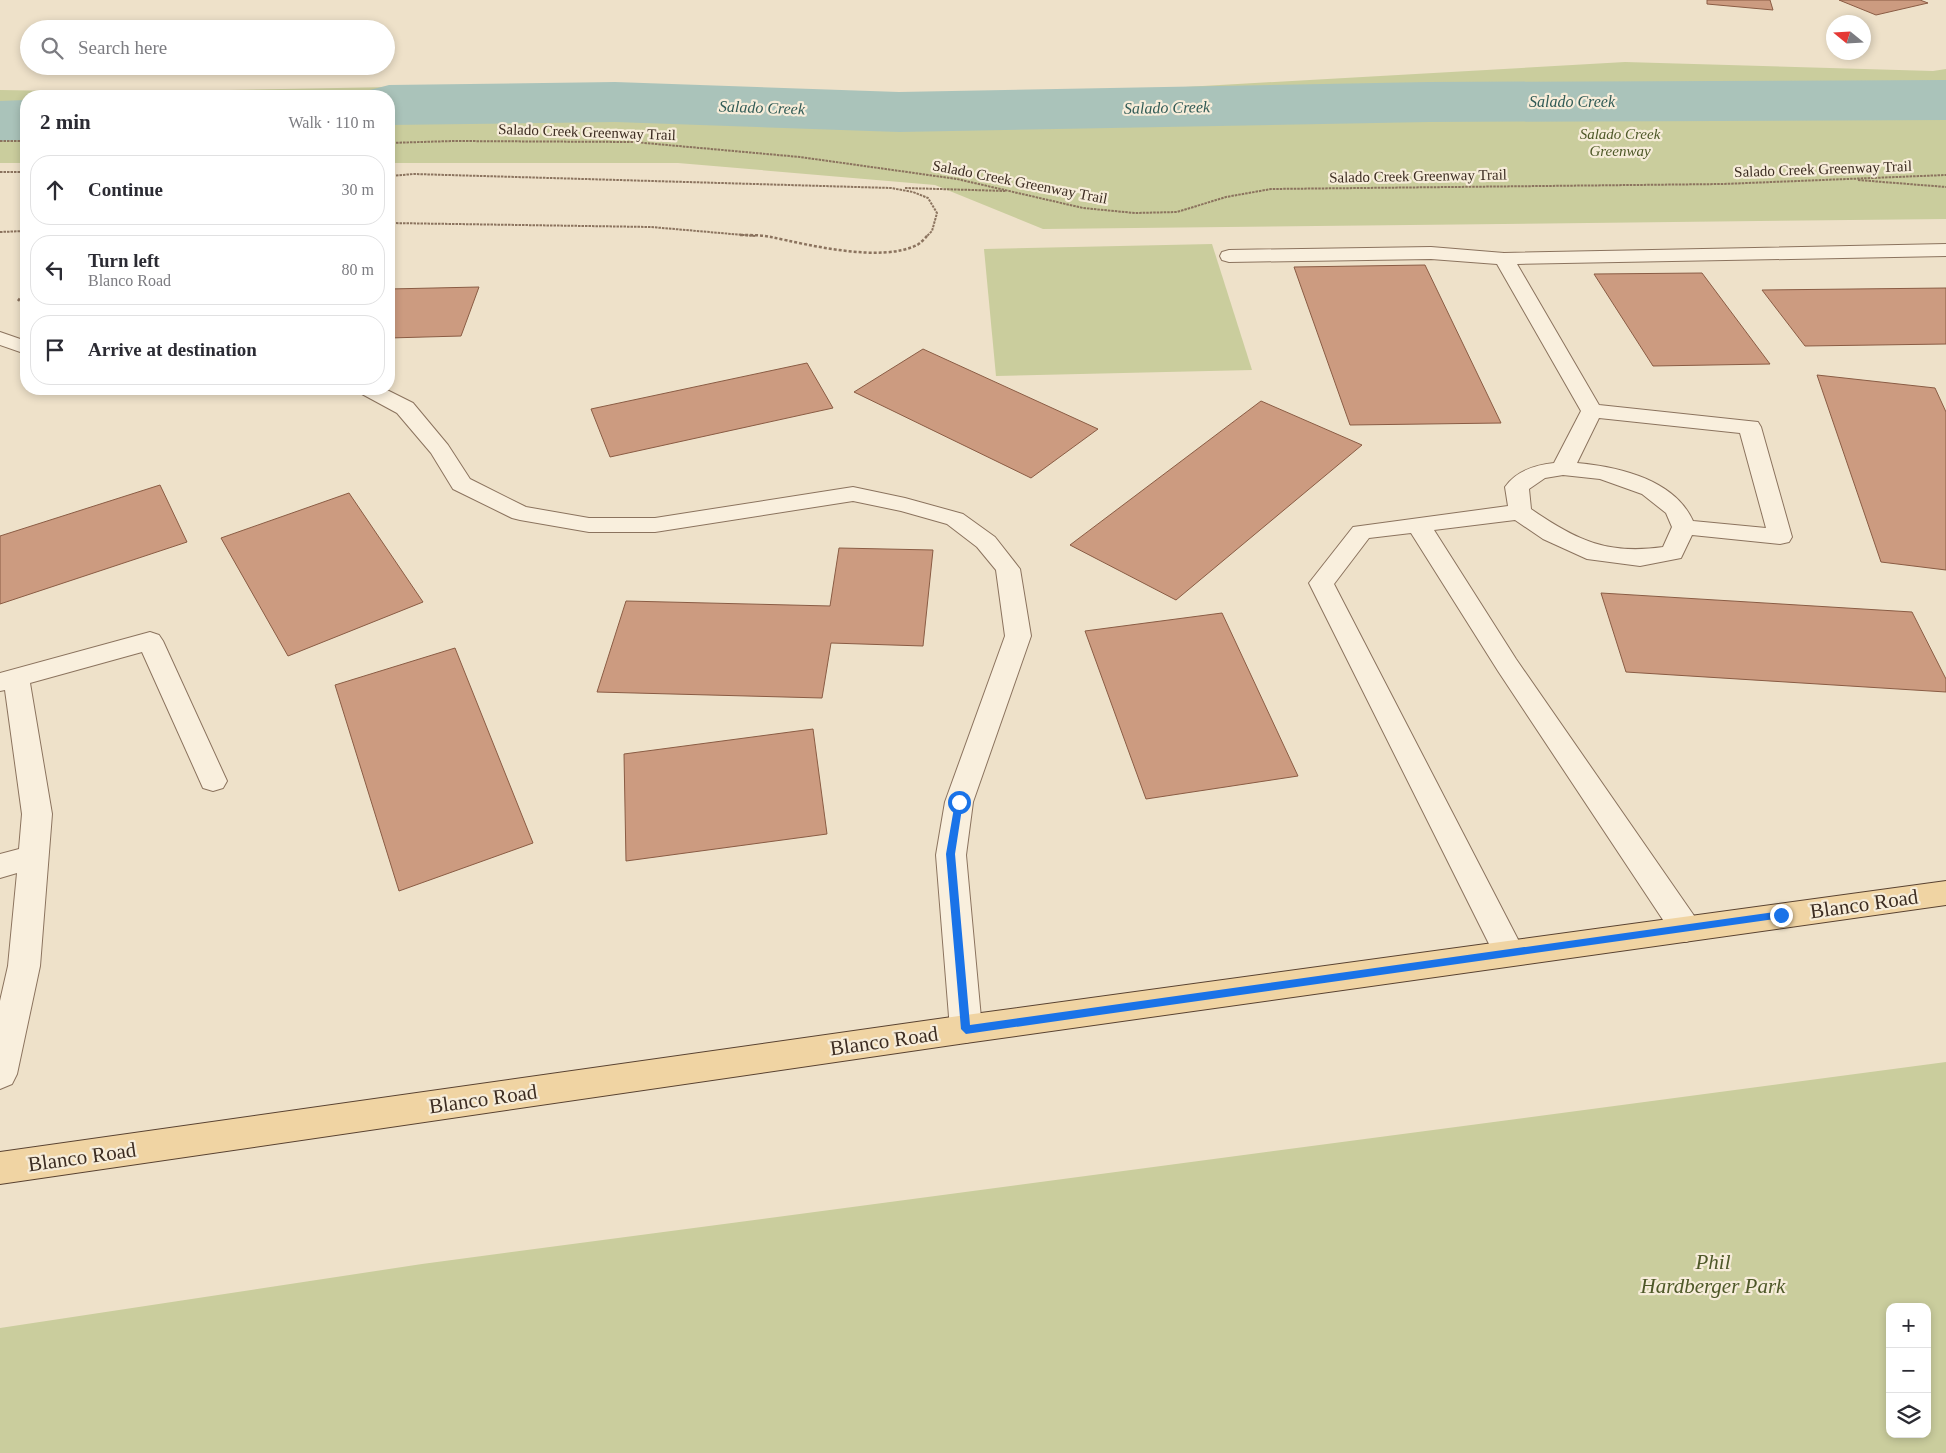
<!DOCTYPE html>
<html lang="en">
<head>
<meta charset="utf-8">
<style>
  :root { --surface:#fff; --page:#f2f2f3; --text:#2b2b33; --muted:#7c7c81; --line:#e1e1e2 }
  body { margin:0; font-family:Georgia,serif; background:var(--page); color:var(--text) }
  .controls { position:absolute; right:15px; bottom:15px; display:grid; overflow:hidden; border-radius:10px; box-shadow:0 2px 8px #0003 }
  .controls button { width:45px; height:45px; display:grid; place-items:center; padding:0; border:0; border-bottom:1px solid var(--line); background:var(--surface); color:var(--text); font:25px sans-serif }
  .compass { position:absolute; left:1826px; top:15px; width:45px; height:45px; border-radius:50%; background:var(--surface); box-shadow:0 2px 8px #0003; rotate:288deg }
  .stop { position:absolute; width:15px; height:15px; margin:-11px; border:4px solid #1a73e8; border-radius:50%; background:#fff }
  .stop.end { background:#1a73e8; border-color:#fff; box-shadow:0 1px 5px #0008 }
  .list { margin:0; padding:0; list-style:none }
  h2 { display:flex; justify-content:space-between; align-items:center; height:65px; margin:0; padding:0 20px; font-size:21px }
  h2 small { font-size:16px; font-weight:400; color:var(--muted) }
  .list li { display:grid; grid-template-columns:32px 1fr auto; gap:15px; align-items:center; box-sizing:border-box; height:70px; margin:0 10px 10px; padding:0 10px; border:1px solid var(--line); border-radius:20px }
  .list b { display:block; font-size:19px; white-space:nowrap }
  .list p { margin:0; font-size:16px; white-space:nowrap; color:var(--muted) }
  .list em { font-size:16px; font-style:normal; color:var(--muted) }
  .icon { flex:none; width:28px; height:28px; fill:none; stroke:currentColor; stroke-width:2; stroke-linecap:round; stroke-linejoin:round }
  .map { position:relative; flex:none; width:1946px; height:1453px; overflow:hidden }
  .search { position:absolute; background:var(--surface); box-shadow:0 2px 8px #0003; left:20px; top:20px; width:375px; height:55px; display:flex; align-items:center; gap:12px; box-sizing:border-box; padding:0 18px; border-radius:28px; color:var(--muted); font-size:19px }
  .panel { position:absolute; background:var(--surface); box-shadow:0 2px 8px #0003; left:20px; top:90px; width:375px; height:305px; border-radius:20px }
  .map>svg:first-child { display:block }
  .green { fill:#cacd9d; fill-rule:evenodd }
  .lines { fill:none; stroke-linecap:round; stroke-linejoin:round }
  .river { fill:#aac3ba; fill-rule:evenodd }
  .building { fill:#cc9b80; stroke:#8a5c44 }
  .minor-casing { stroke:#8b735e; stroke-width:2 }
  .major-casing { stroke:#594231; stroke-width:2 }
  .path-far1 { stroke:#8b735e; stroke-width:2; stroke-dasharray:2.5 1; stroke-linecap:butt }
  .path { stroke:#8b735e; stroke-width:2.5; stroke-dasharray:3 2; stroke-linecap:butt }
  .minor { fill:#f9efdd; fill-rule:evenodd }
  .major { fill:#f0d4a3; fill-rule:evenodd }
  .route { fill:#1a73e8 }
  .labels { text-anchor:middle; stroke-width:4.5; stroke-linejoin:round; paint-order:stroke }
  .far-street-label { font-size:15px; fill:#3c2c21; stroke:#f6ecd9 }
  .far-park-label { font-size:15px; font-style:italic; fill:#4e5828; stroke:#f6ecd9 }
  .far-water-label { font-size:16px; font-style:italic; fill:#315b56; stroke:#f6ecd9 }
  .near-street-label { font-size:21px; fill:#3c2c21; stroke:#f6ecd9 }
  .near-park-label { font-size:21px; font-style:italic; fill:#4e5828; stroke:#f6ecd9 }
</style>
</head>
<body>
<div class="map">
<svg width="1946" height="1453" viewBox="0 0 1946 1453">
  <rect width="100%" height="100%" fill="#eee1c9"/>
  <g class="green">
    <polygon points="1625,62 1933,71 1946,69 1946,219 1043,229 935,185 678,163 389,163 389,96 26,96 26,163 0,163 0,90 120,92 504,85 922,102"/>
    <polygon points="1212,244 1252,370 996,376 984,249"/>
    <path d="M 1946,1062 L 1946,1453 L 0,1453 L 0,1328 L 422,1264 ZM 1890,1307 L 1927,1307 L 1927,1434 L 1890,1434 Z"/>
  </g>
  <g class="lines">
    <g class="river">
      <polygon points="1946,80 1946,120 1429,122 899,132 615,122 389,125 389,96 362,96 366,91 389,85 615,82 899,92 1429,82"/>
      <polygon points="26,100 26,140 0,141 0,101"/>
    </g>
  </g>
  <g class="building">
    <polygon points="1707,0 1770,0 1773,10 1707,4"/>
    <polygon points="1839,0 1920,0 1928,3 1876,15"/>
    <polygon points="1425,265 1501,423 1350,425 1294,267"/>
    <polygon points="1702,273 1770,364 1653,366 1594,274"/>
    <polygon points="479,287 461,336 389,338 389,289"/>
    <polygon points="1946,288 1946,344 1805,346 1762,290"/>
    <polygon points="923,349 1098,429 1031,478 854,392"/>
    <polygon points="807,363 833,408 610,457 591,409"/>
    <polygon points="1817,375 1935,388 1946,412 1946,570 1881,562"/>
    <polygon points="1261,401 1362,445 1176,600 1070,545"/>
    <polygon points="160,485 187,542 0,604 0,536"/>
    <polygon points="349,493 423,602 288,656 221,538"/>
    <polygon points="839,548 933,550 923,646 831,643 822,698 597,692 626,601 830,606"/>
    <polygon points="1601,593 1912,612 1946,679 1946,692 1626,672"/>
    <polygon points="1222,613 1298,776 1146,799 1085,631"/>
    <polygon points="455,648 533,843 399,891 335,685"/>
    <polygon points="813,729 827,834 626,861 624,754"/>
  </g>
  <g class="lines">
    <defs>
      <g id="minor">
        <path d="M 1946,244 L 1946,256 L 1517,264 L 1599,405 L 1758,422 L 1761,427 L 1792,537 L 1789,542 L 1780,544 L 1692,535 L 1681,558 L 1640,566 L 1587,559 L 1543,539 L 1515,520 L 1434,530 L 1516,659 L 1697,920 L 1702,929 L 1697,938 L 1686,942 L 1675,938 L 1498,671 L 1411,533 L 1369,538 L 1334,584 L 1525,953 L 1520,962 L 1509,966 L 1498,962 L 1309,583 L 1353,527 L 1508,506 L 1505,487 C 1517,470 1536,465 1554,463 L 1581,411 L 1497,264 L 1431,259 L 1229,262 L 1222,260 L 1220,256 L 1222,252 L 1229,250 L 1431,247 L 1504,253 ZM 1599,418 L 1740,433 L 1766,528 L 1693,521 C 1674,479 1619,467 1577,463 ZM 1563,475 L 1600,479 L 1642,494 L 1666,513 L 1672,527 L 1663,547 C 1607,555 1576,540 1531,509 L 1529,489 L 1545,478 Z"/>
        <polygon points="0,332 26,341 26,354 0,345"/>
        <polygon points="359,389 385,389 413,403 448,445 470,479 526,507 589,518 655,518 853,487 905,498 963,514 995,537 1020,569 1031,636 973,802 966,855 982,1029 978,1039 966,1043 954,1039 950,1029 936,855 945,802 1005,636 996,570 977,547 947,524 901,511 853,501 655,532 589,532 520,520 512,518 453,489 431,453 397,413 362,394"/>
        <polygon points="150,632 159,635 163,641 227,781 223,788 213,791 203,788 142,652 30,683 52,814 40,966 17,1074 12,1084 0,1089 0,1001 8,966 17,873 0,878 0,854 19,849 22,814 5,690 0,691 0,673"/>
      </g>
      <polygon id="major" points="1946,881 1946,905 966,1043 0,1184 0,1152 966,1015"/>
    </defs>
    <use href="#minor" class="minor-casing"/>
    <use href="#major" class="major-casing"/>
    <g class="path-far1">
      <polyline points="0,141 26,141"/>
      <polyline points="389,143 453,141 634,142 800,157 957,179 1083,208 1135,213 1177,212 1226,197 1271,189 1723,184 1946,175"/>
      <polyline points="0,172 26,172"/>
      <polyline points="389,176 414,174 891,188 913,192 928,198 937,213 932,231 927,236"/>
      <polyline points="1858,180 1946,187"/>
      <polyline points="905,188 1006,191"/>
      <polyline points="389,223 651,227 755,236"/>
      <polyline points="0,232 26,231"/>
    </g>
    <g class="path">
      <path d="M 740,235 C 751,235 761,235 771,237 C 809,245 881,263 917,245 C 921,243 925,238 928,235"/>
      <polyline points="18,301 26,290"/>
    </g>
    <use href="#minor" class="minor"/>
    <use href="#major" class="major"/>
  </g>
  <polygon class="route" points="959,799 963,802 955,854 970,1025 1781,911 1785,915 1781,918 966,1034 961,1029 946,854 955,802"/>
  <g class="labels">
    <g class="far-street-label">
      <text transform="translate(587 132) rotate(2)" y="5">Salado Creek Greenway Trail</text>
      <text transform="translate(1823 169) rotate(-2)" y="5">Salado Creek Greenway Trail</text>
      <text transform="translate(1418 176) rotate(-1)" y="5">Salado Creek Greenway Trail</text>
      <text transform="translate(1020 182) rotate(11)" y="5">Salado Creek Greenway Trail</text>
    </g>
    <g class="far-park-label">
      <text x="1620" y="139">Salado Creek<tspan x="1620" dy="17">Greenway</tspan></text>
    </g>
    <g class="far-water-label">
      <text x="1572" y="107">Salado Creek</text>
      <text transform="translate(762 107) rotate(2)" y="6">Salado Creek</text>
      <text transform="translate(1167 107) rotate(-1)" y="6">Salado Creek</text>
    </g>
    <g class="near-street-label">
      <text transform="translate(1864 904) rotate(-8)" y="7">Blanco Road</text>
      <text transform="translate(884 1041) rotate(-8)" y="7">Blanco Road</text>
      <text transform="translate(483 1099) rotate(-8)" y="7">Blanco Road</text>
      <text transform="translate(82 1157) rotate(-8)" y="7">Blanco Road</text>
    </g>
    <g class="near-park-label">
      <text x="1713" y="1269">Phil<tspan x="1713" dy="24">Hardberger Park</tspan></text>
    </g>
  </g>
</svg>
<div class="controls">
<button>+</button>
<button>−</button>
<button><svg class="icon" aria-label="layers" viewBox="0 0 24 24"><path d="M12 4l9 5-9 5-9-5zM3 14l9 5 9-5"/></svg></button>
</div>
<svg class="compass" viewBox="-18 -18 36 36"><path d="M0-13l5 13h-10z" fill="#e53935"/><path d="M0 13l5-13h-10z" fill="#7c7c81"/></svg>
<div class="stop" style="left:959px;top:802px"></div>
<div class="stop end" style="left:1781px;top:915px"></div>
<div class="search"><svg class="icon" aria-label="search" viewBox="0 0 24 24"><circle cx="10" cy="10" r="6"/><path d="M15 15l6 6"/></svg>Search here</div>
<section class="panel">
<h2>2 min<small>Walk · 110 m</small></h2>
<ul class="list">
<li><svg class="icon" aria-label="ahead" viewBox="0 0 24 24"><path d="M12 20V5M6 11l6-6 6 6"/></svg><div><b>Continue</b></div><em>30 m</em></li>
<li><svg class="icon" aria-label="left" viewBox="0 0 24 24"><path d="M17 20v-9H6M10 6l-5 5 5 5"/></svg><div><b>Turn left</b><p>Blanco Road</p></div><em>80 m</em></li>
<li><svg class="icon" aria-label="arrive" viewBox="0 0 24 24"><path d="M6 21V4h12l-3 4 3 4H6"/></svg><div><b>Arrive at destination</b></div></li>
</ul>
</section>
</div>
</body>
</html>
